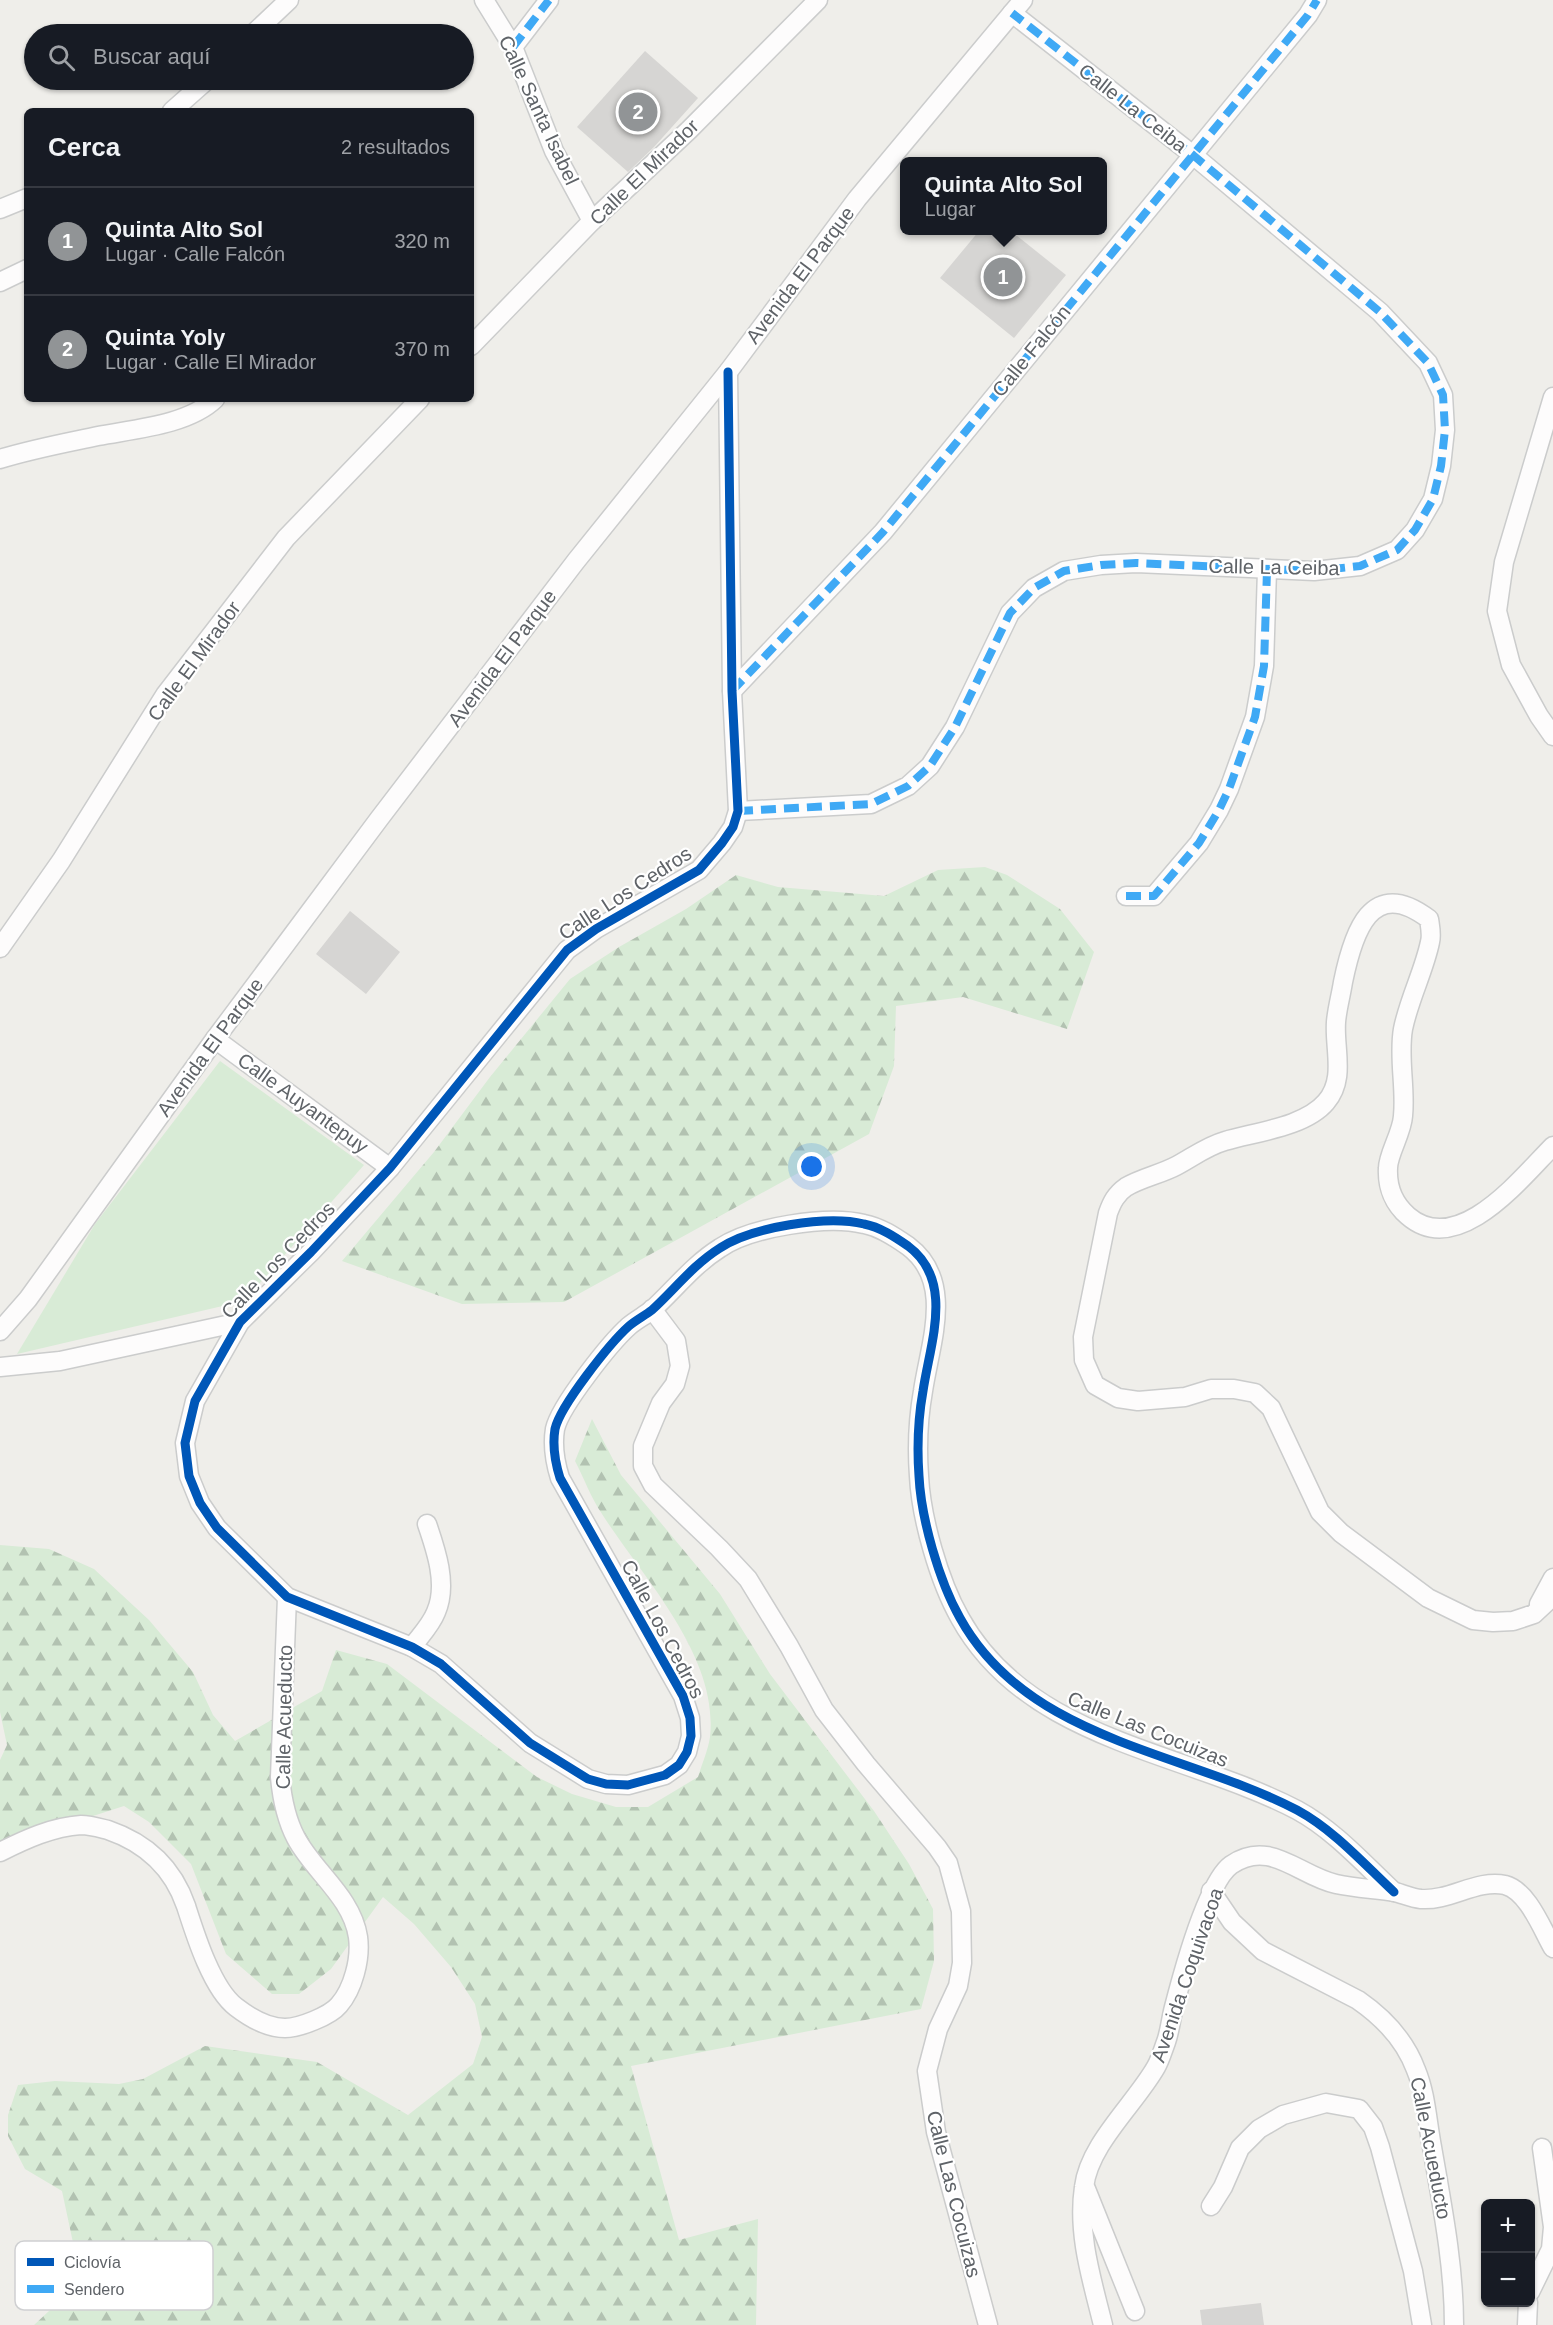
<!DOCTYPE html>
<html lang="es">
<head>
<meta charset="utf-8">
<style>
  :root { --surface:#171b24; --page:#242831; --text:#f1f3f6; --muted:#9ea1a6; --line:#363941; --accent:#919496 }
  body { margin:0; font-family:Arial,sans-serif; background:var(--page); color:var(--text) }
  .controls { position:absolute; right:18px; bottom:18px; display:grid; overflow:hidden; border-radius:9px; box-shadow:0 2px 4px #0004 }
  .controls button { width:54px; height:54px; display:grid; place-items:center; padding:0; border:0; border-bottom:2px solid var(--line); background:var(--surface); color:var(--text); font:30px sans-serif }
  .you { position:absolute; left:812px; top:1167px; width:21px; height:21px; margin:-15px; border:4px solid #fff; border-radius:50%; background:#1a73e8; box-shadow:0 0 0 9px #1a73e833 }
  .badge { display:grid; place-items:center; width:39px; height:39px; border-radius:50%; background:var(--accent); color:#fff; font-size:20px; font-weight:700 }
  .pin { position:absolute; translate:-50% -50%; border:3px solid #fff; box-shadow:0 2px 6px #0006 }
  .popup { position:absolute; left:900px; top:157px; width:207px; height:78px; box-sizing:border-box; display:grid; place-content:center; border-radius:9px; background:var(--surface); filter:drop-shadow(0 2px 4px #0005); font-size:20px; white-space:nowrap; color:var(--muted) }
  .popup b { font-size:22px; color:var(--text) }
  .popup::after { content:''; position:absolute; left:50%; top:100%; margin-left:-12px; border:12px solid transparent; border-top-color:var(--surface) }
  .list { margin:0; padding:0; list-style:none }
  h2 { display:flex; justify-content:space-between; align-items:center; height:78px; margin:0; padding:0 24px; font-size:26px }
  h2 small { font-size:20px; font-weight:400; color:var(--muted) }
  .list li { display:grid; grid-template-columns:39px 1fr auto; gap:18px; align-items:center; box-sizing:border-box; height:108px; padding:0 24px; border-top:2px solid var(--line) }
  .list b { display:block; font-size:22px; white-space:nowrap }
  .list p { margin:0; font-size:20px; white-space:nowrap; color:var(--muted) }
  .list em { font-size:20px; font-style:normal; color:var(--muted) }
  .icon { flex:none; width:33px; height:33px; fill:none; stroke:currentColor; stroke-width:2; stroke-linecap:round; stroke-linejoin:round }
  .map { position:relative; flex:none; width:1553px; height:2325px; overflow:hidden }
  .search { position:absolute; background:var(--surface); box-shadow:0 2px 4px #0004; left:24px; top:24px; width:450px; height:66px; display:flex; align-items:center; gap:15px; box-sizing:border-box; padding:0 21px; border-radius:33px; color:var(--muted); font-size:22px }
  .panel { position:absolute; background:var(--surface); box-shadow:0 2px 4px #0004; left:24px; top:108px; width:450px; height:294px; border-radius:9px }
  .map>svg:first-child { display:block }
  .forest { fill:url(#forest-firs) }
  .green { fill:#d8ebd6 }
  .building { fill:#d6d5d3 }
  .lines { fill:none; stroke-linecap:round; stroke-linejoin:round }
  .street-casing { stroke:#cbcccc; stroke-width:21 }
  .street { stroke:#fdfcfc; stroke-width:18 }
  .quiet { stroke:#3fa9f5; stroke-width:8; stroke-dasharray:15 8; stroke-linecap:butt }
  .cycleway-casing { stroke:#fff; stroke-width:13 }
  .cycleway { stroke:#0057b8; stroke-width:9 }
  .labels { text-anchor:middle; stroke-width:4.5; stroke-linejoin:round; paint-order:stroke }
  .street-label { font-size:20px; fill:#5f6368; stroke:#fff }
  .key { fill:#fff; stroke:#cfd0d2; stroke-width:1.5 }
  .key-label { font-size:16px; fill:#5f6368 }
</style>
</head>
<body>
<div class="map">
<svg width="1553" height="2325" viewBox="0 0 1553 2325">
  <defs>
    <pattern id="forest-firs" width="22" height="20" patternUnits="userSpaceOnUse" patternTransform="scale(1.5)"><rect width="22" height="20" fill="#d8ebd6"/><path d="M5 1l3.5 6h-7zM16 11l3.5 6h-7z" fill="#b2c2b1"/></pattern>
  </defs>
  <rect width="100%" height="100%" fill="#efeeea"/>
  <g class="forest">
    <polygon points="985,867 1007,875 1060,909 1094,952 1067,1029 963,997 896,1006 894,1066 869,1134 564,1302 462,1304 342,1261 434,1152 490,1077 570,979 619,947 686,909 736,875 778,887 884,896 938,870"/>
    <path d="M 592,1419 L 621,1475 L 720,1594 L 770,1674 L 874,1811 L 909,1864 L 933,1909 L 934,1961 L 921,2009 L 631,2066 L 679,2240 L 758,2219 L 756,2325 L 34,2325 L 64,2297 L 75,2252 L 62,2191 L 25,2169 L 8,2136 L 8,2115 L 18,2085 L 55,2081 L 119,2084 L 143,2079 L 205,2046 L 317,2062 L 408,2115 L 473,2064 L 482,2037 L 475,2004 L 451,1967 L 414,1924 L 383,1897 L 331,1969 L 299,1994 L 272,1994 L 226,1954 L 191,1864 L 149,1822 L 124,1806 L 0,1846 L 0,1760 L 7,1745 L 0,1712 L 0,1545 L 49,1549 L 94,1569 L 149,1620 L 193,1672 L 213,1715 L 235,1741 L 322,1691 L 336,1650 L 387,1664 L 537,1777 L 572,1794 L 616,1807 L 648,1807 L 698,1777 C 702,1764 708,1750 710,1737 C 719,1656 643,1578 602,1514 C 591,1498 584,1478 575,1461 Z"/>
  </g>
  <polygon class="green" points="220,1061 364,1165 244,1301 17,1354 95,1224"/>
  <g class="building">
    <polygon points="645,51 698,98 654,147 628,172 577,127"/>
    <polygon points="979,231 1011,231 1066,275 1014,338 940,278"/>
    <polygon points="350,911 400,952 366,994 316,954"/>
    <polygon points="1261,2303 1264,2325 1202,2325 1200,2310"/>
  </g>
  <g class="lines">
    <defs>
      <g id="street">
        <polyline points="484,0 513,47 554,151 592,221"/>
        <polyline points="253,34 289,0"/>
        <polyline points="513,47 549,0"/>
        <polyline points="172,111 207,80"/>
        <polyline points="0,209 27,198"/>
        <polyline points="0,282 27,269"/>
        <polyline points="471,346 592,221 689,130 818,0"/>
        <path d="M 728,372 L 732,691 L 738,811 L 733,827 L 722,843 L 699,870 L 596,929 L 567,950 L 390,1168 L 311,1252 L 240,1322 L 195,1401 L 185,1443 L 189,1476 L 200,1503 L 217,1528 L 287,1597 L 412,1647 L 441,1664 L 530,1743 L 588,1779 L 606,1784 L 628,1785 L 665,1775 L 679,1765 L 687,1752 L 691,1736 L 690,1718 L 683,1696 L 560,1478 C 555,1462 552,1447 555,1429 C 560,1406 610,1343 629,1326 C 636,1320 644,1316 652,1310 C 675,1289 693,1265 720,1248 C 751,1227 827,1215 864,1224 C 880,1227 895,1237 908,1246 C 955,1281 930,1343 923,1391 C 918,1419 917,1448 919,1476 C 921,1518 939,1581 960,1618 C 1028,1741 1184,1751 1297,1810 C 1334,1830 1364,1864 1394,1892"/>
        <polyline points="1553,397 1504,562 1497,611 1511,665 1539,716 1553,736"/>
        <path d="M 0,459 C 32,449 65,443 98,436 C 134,429 188,425 215,399"/>
        <polyline points="732,691 883,532 1308,15 1317,0"/>
        <polyline points="738,811 871,804 908,786 930,766 955,727 1010,613 1034,588 1064,571 1101,565 1136,563 1314,571 1360,566 1397,550 1415,530 1433,499 1441,466 1445,430 1443,395 1428,363 1380,312 1193,155 1012,13"/>
        <polyline points="1126,896 1154,896 1199,843 1219,810 1229,789 1255,717 1264,666 1267,570"/>
        <polyline points="0,948 61,861 165,695 286,538 420,399"/>
        <polyline points="215,1039 390,1168"/>
        <path d="M 1553,1146 C 1521,1178 1458,1259 1408,1216 C 1394,1204 1387,1187 1388,1168 C 1388,1154 1402,1133 1403,1116 C 1406,1088 1398,1057 1403,1029 C 1409,999 1424,971 1430,942 C 1432,935 1430,926 1429,919 C 1371,875 1353,933 1343,982 C 1341,995 1337,1009 1336,1022 C 1334,1049 1346,1079 1326,1102 C 1305,1127 1255,1132 1225,1141 C 1207,1146 1193,1157 1176,1166 C 1161,1174 1141,1178 1126,1187 C 1116,1194 1112,1202 1108,1213 L 1083,1337 L 1084,1360 L 1095,1385 L 1118,1398 L 1138,1401 L 1185,1397 L 1211,1389 L 1234,1389 L 1255,1393 L 1271,1408 L 1320,1512 L 1341,1533 L 1428,1598 L 1473,1620 L 1493,1622 L 1513,1621 L 1534,1614 L 1553,1596"/>
        <polyline points="652,1309 676,1341 680,1366 675,1384 661,1403 643,1446 643,1466 653,1485 719,1548 748,1579 789,1646 824,1710 866,1764 937,1847 948,1863 961,1911 962,1963 958,1986 938,2029 927,2071 936,2132 988,2325"/>
        <polyline points="0,1331 28,1299 215,1039 379,819 576,561 728,372 857,199 1023,0"/>
        <polyline points="0,1367 60,1361 240,1322"/>
        <polyline points="1539,1604 1553,1578"/>
        <path d="M 412,1647 C 420,1636 431,1625 436,1612 C 448,1585 436,1550 427,1524"/>
        <path d="M 0,1852 C 26,1839 52,1827 81,1825 C 90,1825 100,1828 108,1830 C 146,1843 173,1868 186,1906 C 195,1934 212,1989 236,2007 C 249,2017 268,2028 285,2028 C 299,2028 330,2016 339,2005 C 353,1989 361,1959 358,1937 C 352,1897 314,1872 296,1838 C 286,1819 282,1799 280,1777 L 287,1597"/>
        <path d="M 1211,1891 L 1232,1922 L 1263,1951 L 1358,2000 C 1384,2018 1405,2040 1416,2070 C 1426,2094 1427,2121 1432,2147 C 1442,2205 1454,2265 1454,2325"/>
        <polyline points="1086,2189 1135,2311"/>
        <polyline points="1211,2206 1223,2187 1240,2148 1259,2129 1283,2115 1326,2103 1359,2109 1373,2127 1380,2147 1413,2271 1422,2325"/>
        <polyline points="1530,2292 1551,2249 1553,2227 1542,2148"/>
        <path d="M 1103,2325 C 1092,2280 1077,2234 1084,2187 C 1089,2144 1135,2104 1156,2067 C 1160,2060 1163,2050 1166,2042 C 1170,2031 1171,2018 1174,2007 C 1182,1976 1207,1882 1231,1865 C 1270,1838 1299,1876 1336,1884 C 1355,1888 1375,1889 1395,1892 C 1403,1894 1412,1898 1421,1899 C 1450,1901 1477,1879 1505,1885 C 1528,1891 1542,1929 1553,1948"/>
        <polyline points="1527,2325 1528,2302"/>
      </g>
    </defs>
    <use href="#street" class="street-casing"/>
    <use href="#street" class="street"/>
    <g class="quiet">
      <polyline points="513,47 549,0"/>
      <polyline points="732,691 883,532 1308,15 1317,0"/>
      <polyline points="738,811 871,804 908,786 930,766 955,727 1010,613 1034,588 1064,571 1101,565 1136,563 1314,571 1360,566 1397,550 1415,530 1433,499 1441,466 1445,430 1443,395 1428,363 1380,312 1193,155 1012,13"/>
      <polyline points="1126,896 1154,896 1199,843 1219,810 1229,789 1255,717 1264,666 1267,570"/>
    </g>
    <defs>
      <path id="cycleway" d="M 728,372 L 732,691 L 738,811 L 733,827 L 722,843 L 699,870 L 596,929 L 567,950 L 390,1168 L 311,1252 L 240,1322 L 195,1401 L 185,1443 L 189,1476 L 200,1503 L 217,1528 L 287,1597 L 412,1647 L 441,1664 L 530,1743 L 588,1779 L 606,1784 L 628,1785 L 665,1775 L 679,1765 L 687,1752 L 691,1736 L 690,1718 L 683,1696 L 560,1478 C 555,1462 552,1447 555,1429 C 560,1406 610,1343 629,1326 C 636,1320 644,1316 652,1310 C 675,1289 693,1265 720,1248 C 751,1227 827,1215 864,1224 C 880,1227 895,1237 908,1246 C 955,1281 930,1343 923,1391 C 918,1419 917,1448 919,1476 C 921,1518 939,1581 960,1618 C 1028,1741 1184,1751 1297,1810 C 1334,1830 1364,1864 1394,1892"/>
    </defs>
    <use href="#cycleway" class="cycleway-casing"/>
    <use href="#cycleway" class="cycleway"/>
  </g>
  <g class="labels">
    <g class="street-label">
      <text transform="translate(1133 108) rotate(38)" y="7">Calle La Ceiba</text>
      <text transform="translate(539 110) rotate(65)" y="7">Calle Santa Isabel</text>
      <text transform="translate(644 172) rotate(-44)" y="7">Calle El Mirador</text>
      <text transform="translate(800 275) rotate(-53)" y="7">Avenida El Parque</text>
      <text transform="translate(1031 351) rotate(-51)" y="7">Calle Falcón</text>
      <text transform="translate(1274 567) rotate(1)" y="7">Calle La Ceiba</text>
      <text transform="translate(502 658) rotate(-53)" y="7">Avenida El Parque</text>
      <text transform="translate(194 661) rotate(-54)" y="7">Calle El Mirador</text>
      <text transform="translate(625 893) rotate(-33)" y="7">Calle Los Cedros</text>
      <text transform="translate(210 1047) rotate(-54)" y="7">Avenida El Parque</text>
      <text transform="translate(303 1103) rotate(36)" y="7">Calle Auyantepuy</text>
      <text transform="translate(278 1260) rotate(-46)" y="7">Calle Los Cedros</text>
      <text transform="translate(663 1629) rotate(62)" y="7">Calle Los Cedros</text>
      <text transform="translate(284 1717) rotate(-89)" y="7">Calle Acueducto</text>
      <text transform="translate(1148 1729) rotate(22)" y="7">Calle Las Cocuizas</text>
      <text transform="translate(1187 1975) rotate(-71)" y="7">Avenida Coquivacoa</text>
      <text transform="translate(1431 2148) rotate(79)" y="7">Calle Acueducto</text>
      <text transform="translate(954 2194) rotate(76)" y="7">Calle Las Cocuizas</text>
    </g>
  </g>
  <rect x="15" y="2241" width="198" height="69" rx="9" class="key"/>
  <rect x="27" y="2258" width="27" height="8" fill="#0057b8"/>
  <rect x="27" y="2285" width="27" height="8" fill="#3fa9f5"/>
  <g class="key-label">
    <text x="64" y="2268">Ciclovía</text>
    <text x="64" y="2295">Sendero</text>
  </g>
</svg>
<div class="controls">
<button>+</button>
<button>−</button>
</div>
<div class="you"></div>
<div class="pin badge" style="left:1003px;top:277px">1</div>
<div class="popup"><b>Quinta Alto Sol</b>Lugar</div>
<div class="pin badge" style="left:638px;top:112px">2</div>
<div class="search"><svg class="icon" aria-label="search" viewBox="0 0 24 24"><circle cx="10" cy="10" r="6"/><path d="M15 15l6 6"/></svg>Buscar aquí</div>
<section class="panel">
<h2>Cerca<small>2 resultados</small></h2>
<ul class="list">
<li><span class="badge">1</span><div><b>Quinta Alto Sol</b><p>Lugar · Calle Falcón</p></div><em>320 m</em></li>
<li><span class="badge">2</span><div><b>Quinta Yoly</b><p>Lugar · Calle El Mirador</p></div><em>370 m</em></li>
</ul>
</section>
</div>
</body>
</html>
